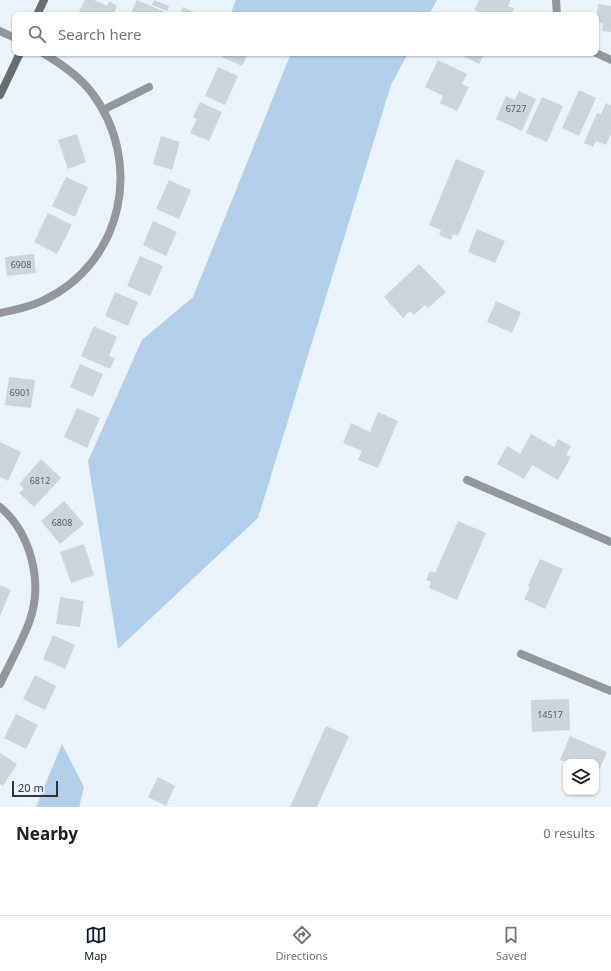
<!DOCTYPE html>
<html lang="en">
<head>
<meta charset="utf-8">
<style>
  :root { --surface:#fff; --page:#f6f6f6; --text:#202124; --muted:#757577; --line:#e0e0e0; --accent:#111827 }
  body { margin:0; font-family:"Noto Sans",sans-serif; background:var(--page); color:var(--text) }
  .controls { position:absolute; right:12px; bottom:12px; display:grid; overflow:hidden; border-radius:8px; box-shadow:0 1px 3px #0004 }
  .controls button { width:36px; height:36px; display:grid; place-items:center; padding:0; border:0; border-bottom:1px solid var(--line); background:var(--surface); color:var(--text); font:20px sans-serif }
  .scale { position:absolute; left:12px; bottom:10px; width:46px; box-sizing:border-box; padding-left:4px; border:2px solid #323538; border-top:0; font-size:11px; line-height:14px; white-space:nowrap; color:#323538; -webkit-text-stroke:3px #eaf3fa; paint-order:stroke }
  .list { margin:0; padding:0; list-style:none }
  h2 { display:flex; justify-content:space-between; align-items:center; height:52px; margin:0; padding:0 16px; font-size:17px }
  h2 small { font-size:13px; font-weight:400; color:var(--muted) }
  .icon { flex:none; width:22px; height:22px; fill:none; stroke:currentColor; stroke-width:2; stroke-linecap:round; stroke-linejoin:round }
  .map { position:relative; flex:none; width:611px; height:807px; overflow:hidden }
  .search { position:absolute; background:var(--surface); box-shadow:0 1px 3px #0004; left:12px; right:12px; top:12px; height:44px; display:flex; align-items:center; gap:10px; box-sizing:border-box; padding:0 14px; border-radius:8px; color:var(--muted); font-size:15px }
  .sheet { height:108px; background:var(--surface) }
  nav { display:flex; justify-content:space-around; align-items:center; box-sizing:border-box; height:56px; border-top:1px solid var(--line); background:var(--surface); font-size:11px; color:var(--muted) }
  nav a { display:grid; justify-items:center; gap:2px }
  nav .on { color:var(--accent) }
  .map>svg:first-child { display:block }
  .green { fill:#b2d0eb }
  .building { fill:#ccd5dc }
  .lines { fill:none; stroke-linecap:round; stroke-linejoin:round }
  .lane { stroke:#94979b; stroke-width:8 }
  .street { stroke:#94979b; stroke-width:8 }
  .secondary { stroke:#686d71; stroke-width:8 }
  .labels { text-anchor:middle; stroke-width:3; stroke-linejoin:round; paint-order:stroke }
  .number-label { font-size:9px; fill:#585d61 }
</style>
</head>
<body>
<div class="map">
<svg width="611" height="807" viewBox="0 0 611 807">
  <rect width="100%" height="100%" fill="#eaf3fa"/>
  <g class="green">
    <polygon points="236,0 437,0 429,15 234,15 231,13"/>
    <polygon points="291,53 408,53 391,85 258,518 118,649 88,461 142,340 193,297"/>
    <polygon points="62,744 84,787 79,807 36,807"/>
  </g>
  <g class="building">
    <polygon points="85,0 94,0 107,6 109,1 117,6 113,15 77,15"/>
    <polygon points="137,0 167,13 166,15 130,15"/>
    <polygon points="154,0 169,6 167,11 152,5"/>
    <polygon points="479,0 511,0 508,6 514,8 511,15 486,15 474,10"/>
    <polygon points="598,4 611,6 611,32 602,31 603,23 596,22"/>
    <polygon points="183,7 201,15 179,15"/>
    <polygon points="224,53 248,53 242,66 222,57"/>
    <polygon points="457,53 485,53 479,64"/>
    <polygon points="438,60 467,74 462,84 469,87 457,111 440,103 443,96 425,87"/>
    <polygon points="218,67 238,76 225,105 205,96"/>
    <polygon points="579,90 596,98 579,136 562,128"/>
    <polygon points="519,91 536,99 522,131 496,119 506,96 515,100"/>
    <polygon points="542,97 563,106 547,142 526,133"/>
    <polygon points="200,102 222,112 209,141 190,133 197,119 193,117"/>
    <polygon points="606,103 611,106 611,133 606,145 596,141 593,147 584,143 597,113 601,114"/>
    <polygon points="77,134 86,162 68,169 58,140"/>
    <polygon points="161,136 180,142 172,170 153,164"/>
    <polygon points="456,159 485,171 458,236 453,234 451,240 439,235 441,230 429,225"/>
    <polygon points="66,177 88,187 75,217 52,206"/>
    <polygon points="169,180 191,190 179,219 156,209"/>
    <polygon points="48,213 72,225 57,254 34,242"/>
    <polygon points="153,221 177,232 166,256 143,245"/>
    <polygon points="477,229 505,241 495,263 468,252"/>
    <polygon points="34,254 36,273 7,276 5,257"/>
    <polygon points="140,256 163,266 150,296 127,286"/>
    <polygon points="419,264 446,292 428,308 425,305 414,315 410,311 403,318 384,297"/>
    <polygon points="115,292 138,302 128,326 105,316"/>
    <polygon points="496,301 521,312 512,333 487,322"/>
    <polygon points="94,326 117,337 109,356 115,358 110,369 81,356"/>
    <polygon points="80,364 103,374 93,397 70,387"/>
    <polygon points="9,377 35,380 31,408 5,405"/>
    <polygon points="77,408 100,418 87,448 64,437"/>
    <polygon points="378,412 398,421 378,468 358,460 362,451 343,443 351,423 370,432"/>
    <polygon points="531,434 554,447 558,439 571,446 566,455 571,457 558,480 532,465 524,479 497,464 507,446 520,454"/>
    <polygon points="0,442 21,452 8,481 0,477"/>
    <polygon points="41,459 61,478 34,507 19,493 24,489 19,484"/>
    <polygon points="64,501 84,524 60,544 41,521"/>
    <polygon points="458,521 486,533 457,600 429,588 431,582 426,580 430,571 435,573"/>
    <polygon points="84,544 94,575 71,583 60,552"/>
    <polygon points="540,559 563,569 545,609 524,599 530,587 528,586"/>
    <polygon points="0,585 11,590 0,616"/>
    <polygon points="60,597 84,601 80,627 56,624"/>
    <polygon points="53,635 75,645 65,669 43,659"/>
    <polygon points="35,675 56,686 45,710 23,699"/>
    <polygon points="569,699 570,730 532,732 531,700"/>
    <polygon points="16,714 38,725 26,749 4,738"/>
    <polygon points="326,726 349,736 317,807 290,807"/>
    <polygon points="570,736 607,752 597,775 596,775 596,762 566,762 560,760"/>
    <polygon points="0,753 17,764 3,786 0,784"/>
    <polygon points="158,777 175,786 166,806 148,797"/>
  </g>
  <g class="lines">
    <g class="lane">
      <polyline points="467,480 611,542"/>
      <polyline points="521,654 611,691"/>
    </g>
    <g class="street">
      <polyline points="556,0 557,15"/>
      <polyline points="0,31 15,38"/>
      <polyline points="596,53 611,60"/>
      <polyline points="103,110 149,87"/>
      <path d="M 0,313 C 15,310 30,307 44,300 C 123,263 144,162 92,93 C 79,76 61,64 43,53"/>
      <path d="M 0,507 C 31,533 43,582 30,620 C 22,642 10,663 0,684"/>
    </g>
    <g class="secondary">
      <polyline points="37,15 44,0"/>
      <polyline points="0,95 20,53"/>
    </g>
  </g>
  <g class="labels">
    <g class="number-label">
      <text x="516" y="112">6727</text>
      <text x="21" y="268">6908</text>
      <text x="20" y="396">6901</text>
      <text x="40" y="484">6812</text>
      <text x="62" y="526">6808</text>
      <text x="550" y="718">14517</text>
    </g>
  </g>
</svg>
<div class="controls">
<button><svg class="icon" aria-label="layers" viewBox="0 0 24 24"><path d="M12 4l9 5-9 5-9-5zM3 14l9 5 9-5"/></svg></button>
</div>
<div class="scale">20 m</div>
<div class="search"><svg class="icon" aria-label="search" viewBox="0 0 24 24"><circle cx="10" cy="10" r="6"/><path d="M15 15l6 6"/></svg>Search here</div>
</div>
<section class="sheet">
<h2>Nearby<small>0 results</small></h2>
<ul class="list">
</ul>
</section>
<nav>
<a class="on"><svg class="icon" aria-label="map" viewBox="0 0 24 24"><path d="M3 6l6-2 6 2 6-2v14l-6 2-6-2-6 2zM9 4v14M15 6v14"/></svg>Map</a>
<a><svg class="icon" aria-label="directions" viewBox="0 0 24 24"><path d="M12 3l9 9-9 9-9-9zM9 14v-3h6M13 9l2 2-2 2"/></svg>Directions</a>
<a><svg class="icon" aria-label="saved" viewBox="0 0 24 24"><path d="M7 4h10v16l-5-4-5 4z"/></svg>Saved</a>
</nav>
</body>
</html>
